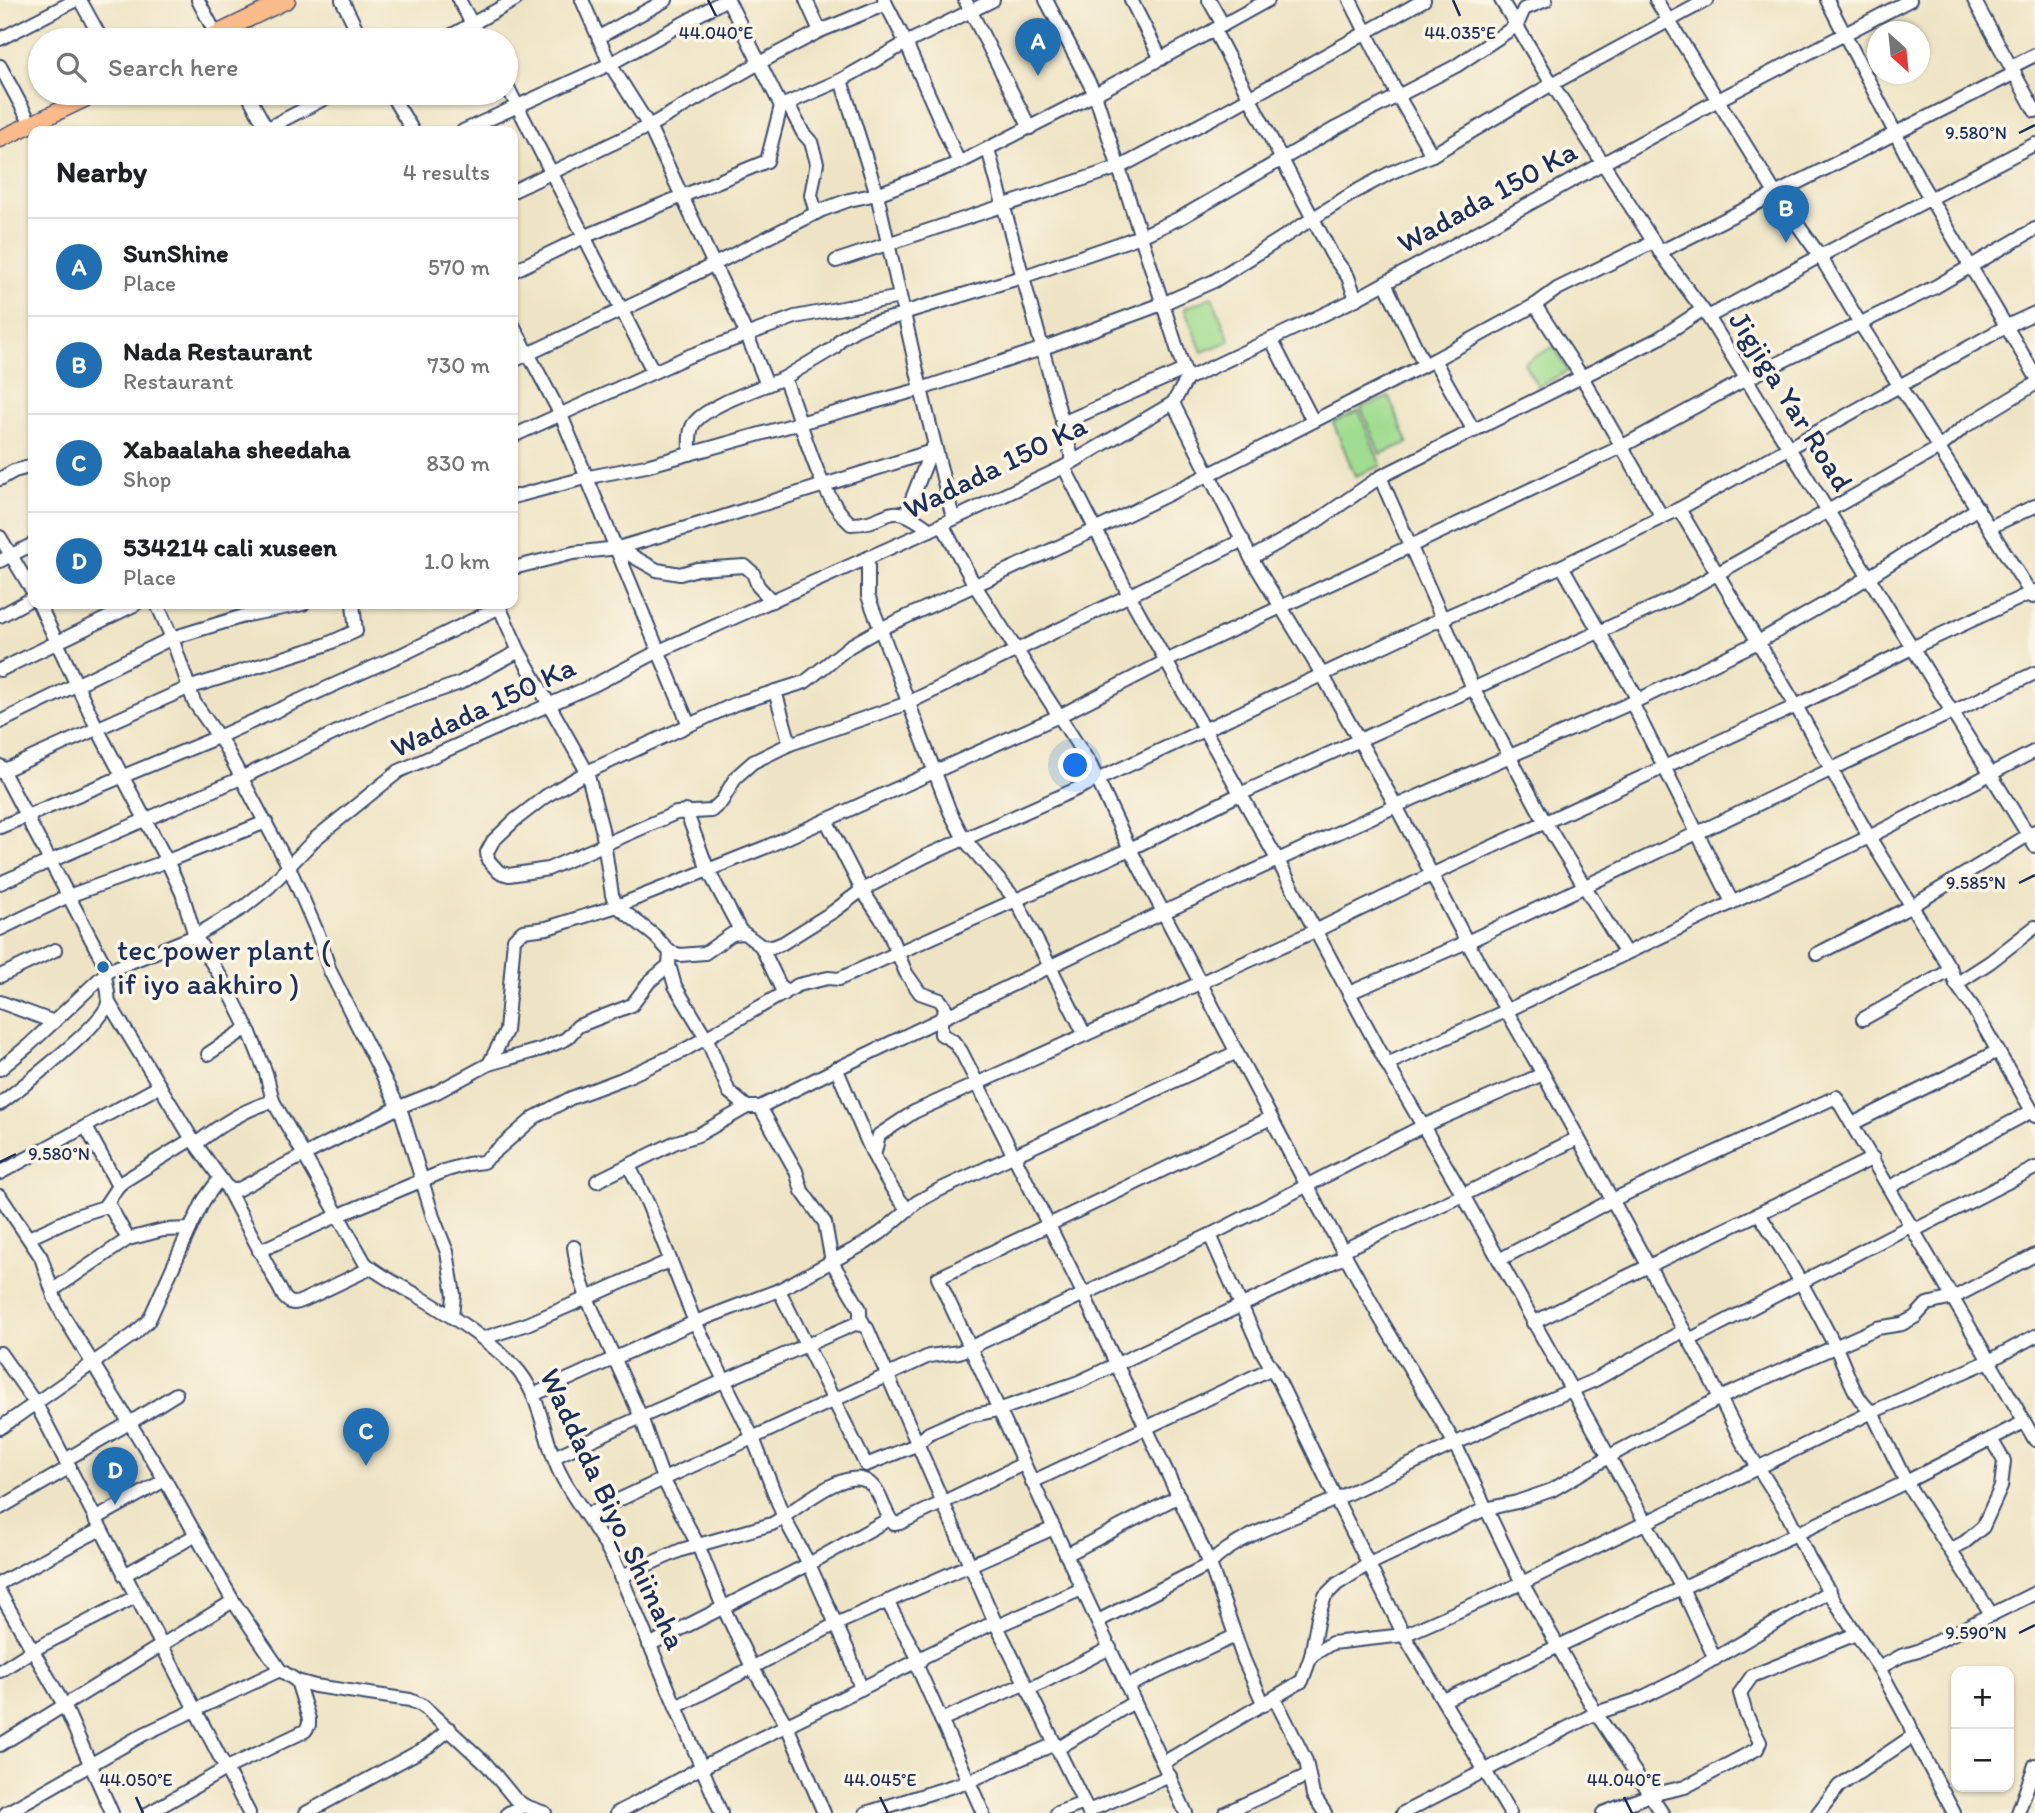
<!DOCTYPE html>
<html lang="en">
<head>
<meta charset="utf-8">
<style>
  :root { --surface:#fff; --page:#f2f2f2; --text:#202124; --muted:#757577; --line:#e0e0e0; --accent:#1f6fb2 }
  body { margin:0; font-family:Itim,sans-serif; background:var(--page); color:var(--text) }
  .controls { position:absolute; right:21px; bottom:21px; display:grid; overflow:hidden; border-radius:14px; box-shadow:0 2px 5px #0004 }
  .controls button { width:63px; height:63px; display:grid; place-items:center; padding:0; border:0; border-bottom:2px solid var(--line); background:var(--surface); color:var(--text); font:35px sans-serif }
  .compass { position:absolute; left:1867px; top:21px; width:63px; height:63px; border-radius:50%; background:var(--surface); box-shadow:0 2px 5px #0004; rotate:153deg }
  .you { position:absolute; left:1076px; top:766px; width:24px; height:24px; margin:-18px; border:5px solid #fff; border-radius:50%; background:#1a73e8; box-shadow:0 0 0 10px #1a73e833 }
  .badge { display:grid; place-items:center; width:46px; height:46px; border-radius:50%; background:var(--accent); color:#fff; font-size:23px; font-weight:700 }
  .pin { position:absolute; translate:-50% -58px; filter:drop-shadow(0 2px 4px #0008) }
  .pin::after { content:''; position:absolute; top:37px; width:24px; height:21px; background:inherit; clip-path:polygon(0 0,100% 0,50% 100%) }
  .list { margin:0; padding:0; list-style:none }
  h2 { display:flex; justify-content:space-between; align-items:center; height:91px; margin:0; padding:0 28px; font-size:30px }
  h2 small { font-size:23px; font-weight:400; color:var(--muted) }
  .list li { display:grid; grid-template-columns:46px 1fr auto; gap:21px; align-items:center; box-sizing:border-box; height:98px; padding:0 28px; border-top:2px solid var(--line) }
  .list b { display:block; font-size:26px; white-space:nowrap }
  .list p { margin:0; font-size:23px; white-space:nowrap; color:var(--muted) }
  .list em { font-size:23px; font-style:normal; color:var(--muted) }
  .icon { flex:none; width:38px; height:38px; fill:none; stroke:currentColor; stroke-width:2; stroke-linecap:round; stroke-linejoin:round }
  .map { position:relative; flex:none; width:2035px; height:1813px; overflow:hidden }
  .search { position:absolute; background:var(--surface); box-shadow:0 2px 5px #0004; left:28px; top:28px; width:490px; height:77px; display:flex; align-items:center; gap:18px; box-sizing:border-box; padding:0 24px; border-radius:38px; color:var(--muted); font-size:26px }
  .panel { position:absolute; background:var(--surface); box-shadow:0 2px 5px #0004; left:28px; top:126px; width:490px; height:483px; border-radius:14px }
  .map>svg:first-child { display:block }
  .garden { fill:#a1dd90; stroke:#5e8677; stroke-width:2 }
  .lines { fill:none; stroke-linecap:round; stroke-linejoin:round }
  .minor-casing { stroke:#3b4a6d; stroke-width:16 }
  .major-casing { stroke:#3b4a6d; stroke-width:19 }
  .minor { stroke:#fff; stroke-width:12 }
  .major { stroke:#fabb8b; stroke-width:16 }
  .ticks { fill:none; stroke:#1b2f5e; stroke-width:2.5 }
  .poi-dot { fill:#1f6fb2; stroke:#fcf5e5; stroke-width:2.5 }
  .labels { text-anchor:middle; stroke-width:7; stroke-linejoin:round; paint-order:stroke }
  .street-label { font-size:30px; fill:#1b2f5e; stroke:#fcf5e5 }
  .poi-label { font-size:30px; fill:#1b2f5e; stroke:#fcf5e5; text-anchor:start }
  .ticks-label { font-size:18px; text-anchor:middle; fill:#1b2f5e; stroke:#fcf5e5; stroke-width:7; stroke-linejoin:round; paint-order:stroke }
</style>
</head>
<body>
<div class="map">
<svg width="2035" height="1813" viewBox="0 0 2035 1813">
  <rect width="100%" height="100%" fill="#fcf5e5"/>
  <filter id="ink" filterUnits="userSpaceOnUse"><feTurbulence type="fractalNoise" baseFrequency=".0143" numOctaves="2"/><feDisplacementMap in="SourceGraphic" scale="14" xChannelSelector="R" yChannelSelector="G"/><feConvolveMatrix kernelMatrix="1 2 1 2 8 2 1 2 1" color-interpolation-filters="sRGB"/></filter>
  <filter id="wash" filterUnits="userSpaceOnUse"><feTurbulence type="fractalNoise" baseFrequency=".00686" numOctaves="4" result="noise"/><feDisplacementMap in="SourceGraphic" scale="28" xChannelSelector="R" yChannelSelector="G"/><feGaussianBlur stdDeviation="1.57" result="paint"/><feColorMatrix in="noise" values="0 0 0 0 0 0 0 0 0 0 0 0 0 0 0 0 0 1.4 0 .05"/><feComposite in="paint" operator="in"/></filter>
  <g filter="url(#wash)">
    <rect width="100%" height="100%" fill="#eee4c5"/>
    <g class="garden">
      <polygon points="1212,297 1230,341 1202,352 1184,308"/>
      <polygon points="1554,346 1568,371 1538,387 1524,363"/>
      <polygon points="1389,397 1408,443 1380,454 1361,408"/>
      <polygon points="1359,411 1381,466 1355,476 1333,422"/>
    </g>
  </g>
  <g filter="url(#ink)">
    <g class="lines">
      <defs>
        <g id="minor">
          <polyline points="80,0 102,40"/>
          <polyline points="198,0 219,40"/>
          <polyline points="342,0 362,40"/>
          <polyline points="459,0 481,40"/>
          <polyline points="582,0 610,64 649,126 761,62 820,31"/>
          <polyline points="728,0 781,106"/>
          <polyline points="806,0 820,31 886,4"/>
          <polyline points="884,0 906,43 993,0"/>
          <polyline points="965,0 1030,128"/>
          <polyline points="1046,0 1095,94 1187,379"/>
          <polyline points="1131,0 1161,59"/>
          <polyline points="1209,0 1223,25"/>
          <polyline points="1350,0 1398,96 1432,155"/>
          <polyline points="1501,0 1552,84 1660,252 1708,317 2035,846"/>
          <polyline points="1656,0 1775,193 1820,256 1861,325 2033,597"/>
          <polyline points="1827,0 1921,183 2035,375"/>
          <polyline points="1974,0 2035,111"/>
          <polyline points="1214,30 1268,0"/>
          <polyline points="599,37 666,0"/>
          <polyline points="0,39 76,0"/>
          <polyline points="443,40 515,0"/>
          <polyline points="0,66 31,124"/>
          <polyline points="2011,67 2035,55"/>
          <polyline points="506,84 653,371"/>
          <polyline points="247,93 268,131"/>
          <polyline points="390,93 413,131"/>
          <polyline points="788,104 803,133 811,142 817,163 811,195 816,213"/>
          <polyline points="266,129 335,93"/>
          <polyline points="463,131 610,64 725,0"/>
          <polyline points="988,149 1073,461"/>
          <polyline points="513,191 649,126 747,335 767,385"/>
          <polyline points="1660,252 2015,73"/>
          <polyline points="836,261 1120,167 1222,113 1424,0"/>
          <polyline points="513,271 586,236 767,161 781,106 841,80"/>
          <polyline points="1385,283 1424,364"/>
          <polyline points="1535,305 1582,377 1662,517"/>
          <polyline points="903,313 1022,277 1141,236 1182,217 1336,128 1456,66 1517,25 1524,9 1546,0"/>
          <polyline points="1708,317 1820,256 2035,144"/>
          <polyline points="513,325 561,415 689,725"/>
          <polyline points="1271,339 1313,421"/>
          <polyline points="1434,360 1474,431"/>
          <polyline points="513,361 647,298 822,210 849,200 877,194 959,163 1095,94 1214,30 1332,255 1348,277 1356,299"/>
          <polyline points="784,378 834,348 841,339 855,330 871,323 904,315"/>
          <polyline points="1173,403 1251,558 1322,674 1396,806 1467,942 1543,1074 1708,1374 1742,1442 1786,1511 1809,1558 1834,1600 1879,1668"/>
          <polyline points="1062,423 1184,370"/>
          <polyline points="513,436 689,356 795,317 900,297"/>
          <path d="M 690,454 C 690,445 688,430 695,422 C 710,404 761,388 784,378 C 803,422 816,493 851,524 C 893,524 885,495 930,530"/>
          <polyline points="1064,467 1129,595 1277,859 1387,1064 1463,1195 1682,1588 1715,1659"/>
          <polyline points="1380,477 1473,688 1545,822 1625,952"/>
          <polyline points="0,479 14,471 33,466"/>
          <polyline points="513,497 589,477 646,466 921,389 1041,349 1162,304 1214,281 1353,193 1390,173 1432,155 1552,84 1707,0"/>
          <polyline points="1679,509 1796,706 1869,837 1951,970 1956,984 1972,1006 2035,1116"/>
          <polyline points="906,514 932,448"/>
          <polyline points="953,518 921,389 877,194 841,80 906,43 959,163"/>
          <polyline points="942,524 974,584 1090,764 1130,849 1307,1186 1380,1318 1455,1444 1522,1583 1596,1713 1637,1700 1678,1680 1830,1591"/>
          <polyline points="1990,527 2035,506"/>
          <polyline points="0,537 33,592"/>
          <polyline points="1243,540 908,703 790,744 753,762 736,777 722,801 711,811 676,813 548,869 509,875 499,872 488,860 487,852 493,841 515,820 546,796 587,772 735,704 805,682 850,646 880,629 1097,529 1208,475 1434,360 1535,305 1557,289 1653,242"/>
          <polyline points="618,548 657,570 680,574 697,569 745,566 753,573 758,586 772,601"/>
          <polyline points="868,558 868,596 950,812 964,839 1016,900 1085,1035"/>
          <polyline points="1251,558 1317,521 1380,477 1658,339 1702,310"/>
          <polyline points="0,561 33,544"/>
          <polyline points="1562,566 1638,700"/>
          <polyline points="513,568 573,553 618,548 713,520 929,452"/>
          <polyline points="39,604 97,728 167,861 182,893 195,936 227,987 250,1033"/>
          <polyline points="157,604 172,638 194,702 224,745 289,867 318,934 330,971 402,1114 433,1217 447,1252 454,1295 452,1317"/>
          <polyline points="498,604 519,651 587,772 602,829 612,895 617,906 655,936 670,952 680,955 705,953 732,934 744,933 761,946 784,994"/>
          <polyline points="0,616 33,598"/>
          <polyline points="0,670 136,604"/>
          <polyline points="775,691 790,744"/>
          <polyline points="1632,703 1732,902"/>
          <polyline points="0,722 172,638 247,615 303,604"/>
          <polyline points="0,766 108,971"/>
          <polyline points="0,772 188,688 325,645 356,631 353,604"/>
          <polyline points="686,811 708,870 741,932"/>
          <polyline points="826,820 862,890 886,926 906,973 920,993 940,1000 946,1009 941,1018 941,1034 953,1041 961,1051 1083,1293 1210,1564 1098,1621"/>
          <polyline points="0,827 218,737 405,653 500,607"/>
          <polyline points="0,883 241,778 385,709 460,683 519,651"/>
          <polyline points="0,929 68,896 167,861 266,822"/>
          <polyline points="761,946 773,947 783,943 834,911 862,890 926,856 1097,780 1441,619 1562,566 1679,509 2007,326 2035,313"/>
          <polyline points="670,952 669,965 675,986 707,1039 729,1092 747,1107 760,1107 832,1071 1164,912 1396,806 1638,700 1758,642 1840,595 1978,508"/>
          <polyline points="1817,954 1912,906 2035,831"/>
          <polyline points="0,976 55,950"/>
          <polyline points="1956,984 1990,962 2035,927"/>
          <polyline points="1349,993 1467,942 2035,673"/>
          <polyline points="0,1002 54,1022"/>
          <path d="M 109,1003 L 192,1139 L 226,1186 L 232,1190 L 237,1190 L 304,1155 L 365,1263 C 380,1276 397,1284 415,1294 C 450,1315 485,1337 514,1366 C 542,1394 543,1439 560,1473 C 576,1505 601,1532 616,1565 L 721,1813"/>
          <polyline points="1863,1019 1951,970"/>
          <polyline points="208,1054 244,1030 250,1033 266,1073 273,1101"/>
          <polyline points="489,1064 542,1049 566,1039 578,1026 632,1005 649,982 669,965"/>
          <polyline points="1387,1064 1506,1011 1869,837 2035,751"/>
          <path d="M 836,1068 C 858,1116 874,1170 908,1210"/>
          <polyline points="0,1069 28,1046 108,971 195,936 244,907 269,887 316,838 399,771 596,684 657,652 930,530 1064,467 1168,406 1173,403 1187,379 1356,299 1718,100 1910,0"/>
          <path d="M 0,1104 C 20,1088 104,1024 108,1003 C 110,996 106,984 105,976"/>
          <polyline points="760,1107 796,1171 802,1191 825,1223 832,1262 860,1309 860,1317 866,1328"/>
          <polyline points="1852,1124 1998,1051"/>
          <polyline points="86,1127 118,1186"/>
          <path d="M 196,1144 C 220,1125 243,1110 273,1101 L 304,1155 L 399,1107 L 437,1092 L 489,1064 L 506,1031 L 514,939 L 523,931 L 547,928 L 617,906 L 766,847 L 1059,716 L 1166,661 L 1621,447 L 1746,379 L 1935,287 L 2035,229"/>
          <polyline points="874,1156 879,1135 914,1112 1315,931 1431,875 1796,706 1914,647 2035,591"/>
          <polyline points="629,1166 648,1204 695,1322 753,1438 784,1518 809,1564 849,1653 861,1689"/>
          <polyline points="0,1173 160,1086"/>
          <polyline points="597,1181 676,1142 698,1135 747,1107"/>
          <path d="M 226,1186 L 284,1297 C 291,1305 295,1304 304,1300 L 371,1268"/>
          <polyline points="1890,1187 2032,1111"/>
          <polyline points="0,1196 41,1257 55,1299 64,1317 165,1480 233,1601 280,1670 297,1681 315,1686 410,1700 423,1706 487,1765 515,1799 525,1806 545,1813"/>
          <polyline points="108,1203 128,1239"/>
          <path d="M 1759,1214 C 1787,1256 1812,1301 1835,1346 C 1846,1367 1853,1398 1872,1412 L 1989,1361 L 2035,1336"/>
          <polyline points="1915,1230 2035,1168"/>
          <polyline points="1210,1235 1261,1350 1277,1377 1336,1499 1544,1402 1595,1380 1683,1331"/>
          <polyline points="29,1238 76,1216 104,1207 118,1186 124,1181 192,1139"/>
          <polyline points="574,1247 577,1267 587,1298 669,1261"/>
          <polyline points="1343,1250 1463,1195 1578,1138"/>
          <polyline points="259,1251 337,1216 447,1170 468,1164 483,1162 535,1117 571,1098 622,1079 681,1052 798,985 828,978 839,979 1130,849 1240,794 1676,597 1939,448 1964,427 2035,384"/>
          <polyline points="1499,1260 1612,1200 1836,1097 2035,1440"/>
          <polyline points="53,1290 128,1239 163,1230 190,1229"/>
          <polyline points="779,1290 866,1465 916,1445 929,1433 965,1417 998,1410 1079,1382 1346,1256"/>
          <path d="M 1533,1323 C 1645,1266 1760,1214 1873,1158"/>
          <polyline points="484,1338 527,1324 587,1298 641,1417 663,1479 698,1545 723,1607 752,1667 787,1726 824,1813"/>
          <polyline points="1689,1340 1912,1225"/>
          <polyline points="0,1353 36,1404 249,1813"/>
          <polyline points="533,1395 695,1322 779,1290 864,1244 882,1232 917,1202 937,1191 1237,1052"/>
          <polyline points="0,1428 133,1335 149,1320 190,1229 204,1200 220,1178"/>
          <polyline points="554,1457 641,1417 855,1324 862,1325 867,1328 995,1622 1089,1813"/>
          <polyline points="65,1460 131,1422 176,1394"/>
          <polyline points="1032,1482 1272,1368"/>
          <polyline points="0,1508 70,1467"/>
          <polyline points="586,1515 929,1356 959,1352 969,1348 1210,1235 1423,1126 1543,1074"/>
          <polyline points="95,1519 165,1480"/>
          <polyline points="1950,1550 1965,1542 1983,1527 2001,1487 2004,1461 1991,1439"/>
          <polyline points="1066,1555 1179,1496"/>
          <polyline points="124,1575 196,1535"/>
          <path d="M 620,1577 L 681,1550 L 772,1524 C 792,1514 844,1465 868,1482 C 882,1492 883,1512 894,1524 L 900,1523 L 1023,1464"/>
          <polyline points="0,1583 101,1529"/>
          <polyline points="0,1593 64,1705 112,1813"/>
          <polyline points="997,1626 1082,1589"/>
          <polyline points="649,1645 809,1564 889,1519"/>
          <polyline points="1311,1656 1318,1617 1325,1596 1337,1584 1367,1565 1485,1509 1517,1502 1552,1490 1619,1451 1720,1398 1877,1328 1902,1324 1915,1317 1927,1304 1953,1298 2035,1255"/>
          <polyline points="0,1671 33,1650 135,1597"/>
          <polyline points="1127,1686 1235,1636"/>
          <polyline points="1028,1690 1110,1648"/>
          <polyline points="1275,1699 1306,1761 1313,1795 1325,1813"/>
          <polyline points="1444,1700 1900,1485 2024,1422"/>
          <path d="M 1264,1705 L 1244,1660 L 1210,1564 C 1237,1535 1299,1516 1336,1499 L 1404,1635 L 1522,1583 L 1872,1412 L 1906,1482 L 1992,1615"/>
          <polyline points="676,1707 836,1624 1054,1528"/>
          <polyline points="941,1720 1024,1684"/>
          <polyline points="1913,1736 1954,1813"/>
          <polyline points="0,1745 233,1601"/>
          <polyline points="1057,1749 1134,1702"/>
          <polyline points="1163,1763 1302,1681 1311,1656 1332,1643 1404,1635 1510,1813"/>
          <polyline points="1088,1811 1170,1776"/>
          <polyline points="6,1813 144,1734 280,1670"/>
          <polyline points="149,1813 227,1768 305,1731 309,1725 309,1719 297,1681"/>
          <polyline points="306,1813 429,1746 450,1729"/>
          <polyline points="508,1813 525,1806"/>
          <polyline points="617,1813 702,1767 919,1660 887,1601"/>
          <polyline points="866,1813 969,1781 1055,1744"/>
          <polyline points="983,1813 917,1666 923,1657 995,1622"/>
          <polyline points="1057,1813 1084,1803"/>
          <polyline points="1186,1813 938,1278 1271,1118"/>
          <polyline points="1225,1813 1308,1775"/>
          <polyline points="1403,1813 1596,1713 1662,1813"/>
          <polyline points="1603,1813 1650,1795 1685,1787 1757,1749 1760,1742 1746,1714 1740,1693 1752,1676 1856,1634"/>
          <polyline points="1818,1813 1839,1786 1913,1736 1909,1723 1879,1668 1901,1656 1918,1651 2035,1593"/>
          <polyline points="2018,1813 2035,1765"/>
        </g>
        <g id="major">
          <polyline points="204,40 287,0"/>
          <polyline points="0,139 97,93"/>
        </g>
      </defs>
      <use href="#minor" class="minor-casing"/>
      <use href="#major" class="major-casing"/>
      <use href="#minor" class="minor"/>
      <use href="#major" class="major"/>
    </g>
  </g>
  <path class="ticks" d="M 708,0 L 716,16M 1453,0 L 1460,16M 2019,133 L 2035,125M 2019,883 L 2035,875M 0,1162 L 16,1154M 2019,1633 L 2035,1625M 136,1797 L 143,1813M 880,1797 L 888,1813M 1624,1797 L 1632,1813"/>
  <circle class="poi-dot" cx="103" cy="967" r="7"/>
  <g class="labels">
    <g class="street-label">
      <text transform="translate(1487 197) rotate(-29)" y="10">Wadada 150 Ka</text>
      <text transform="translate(1791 401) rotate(58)" y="10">Jigjiga Yar Road</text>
      <text transform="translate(995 467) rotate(-26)" y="10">Wadada 150 Ka</text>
      <text transform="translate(483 707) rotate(-25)" y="10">Wadada 150 Ka</text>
      <text transform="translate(613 1509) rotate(65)" y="10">Waddada Biyo_Shiinaha</text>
    </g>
    <g class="poi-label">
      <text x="117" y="960">tec power plant (<tspan x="117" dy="34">if iyo aakhiro )</tspan></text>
    </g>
  </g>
  <g class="ticks-label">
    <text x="716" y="39">44.040°E</text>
    <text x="1460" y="39">44.035°E</text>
    <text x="1976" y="139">9.580°N</text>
    <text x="1976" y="889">9.585°N</text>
    <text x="59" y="1160">9.580°N</text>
    <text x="1976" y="1639">9.590°N</text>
    <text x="136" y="1786">44.050°E</text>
    <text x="880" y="1786">44.045°E</text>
    <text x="1624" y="1786">44.040°E</text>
  </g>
</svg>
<div class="controls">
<button>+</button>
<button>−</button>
</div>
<svg class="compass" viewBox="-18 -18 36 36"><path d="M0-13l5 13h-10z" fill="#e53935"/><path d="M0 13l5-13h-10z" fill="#757577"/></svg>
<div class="you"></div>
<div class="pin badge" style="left:1038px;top:76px">A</div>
<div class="pin badge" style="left:1786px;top:243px">B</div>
<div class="pin badge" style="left:366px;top:1466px">C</div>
<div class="pin badge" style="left:115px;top:1505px">D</div>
<div class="search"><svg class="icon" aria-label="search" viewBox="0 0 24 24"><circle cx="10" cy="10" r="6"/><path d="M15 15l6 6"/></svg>Search here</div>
<section class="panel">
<h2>Nearby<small>4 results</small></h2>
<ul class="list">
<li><span class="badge">A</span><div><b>SunShine</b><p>Place</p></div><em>570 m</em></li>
<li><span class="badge">B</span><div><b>Nada Restaurant</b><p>Restaurant</p></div><em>730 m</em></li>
<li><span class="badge">C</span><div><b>Xabaalaha sheedaha</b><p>Shop</p></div><em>830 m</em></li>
<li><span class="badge">D</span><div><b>534214 cali xuseen</b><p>Place</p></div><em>1.0 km</em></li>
</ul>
</section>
</div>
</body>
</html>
